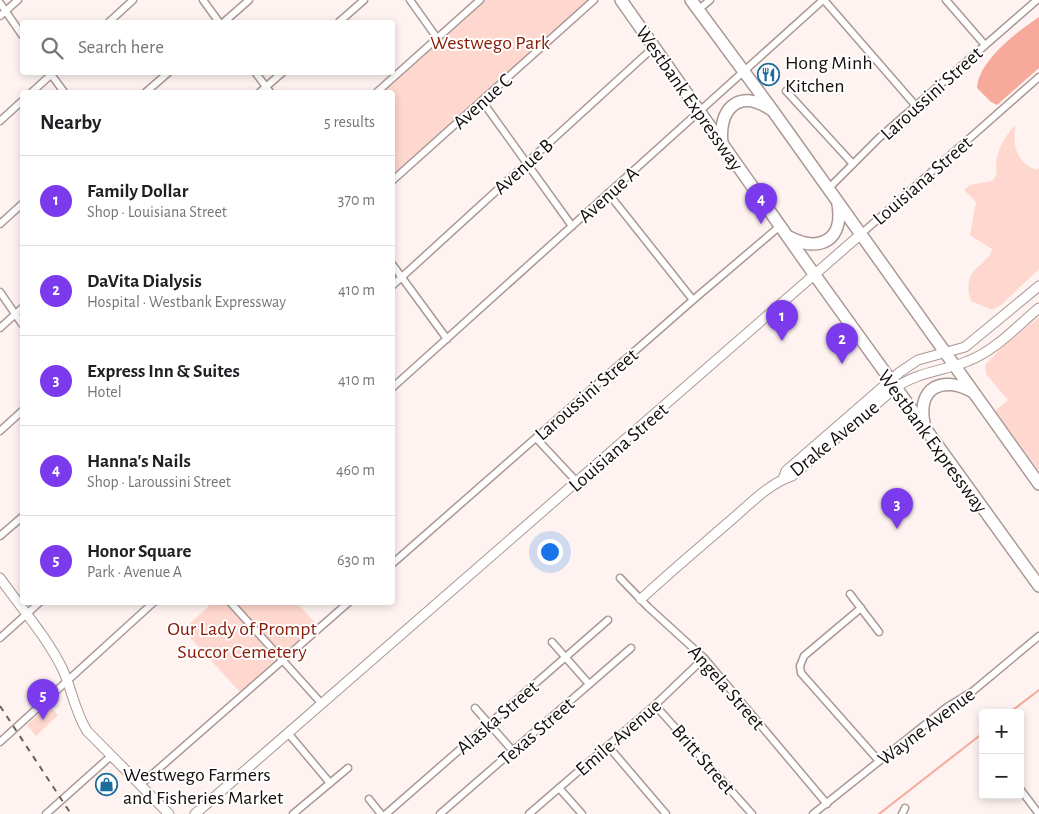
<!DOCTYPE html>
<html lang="en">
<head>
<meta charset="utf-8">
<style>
  :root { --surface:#fff; --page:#f6f6f6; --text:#202124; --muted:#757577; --line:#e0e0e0; --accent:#7c3aed }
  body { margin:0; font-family:"Alegreya Sans",sans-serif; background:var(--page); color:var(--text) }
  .controls { position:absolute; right:15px; bottom:15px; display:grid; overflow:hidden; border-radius:5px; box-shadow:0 2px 8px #0003 }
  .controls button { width:45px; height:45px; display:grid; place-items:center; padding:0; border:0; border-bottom:1px solid var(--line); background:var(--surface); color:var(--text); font:25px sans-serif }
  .you { position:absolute; left:549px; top:551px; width:18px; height:18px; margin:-12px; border:4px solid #fff; border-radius:50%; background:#1a73e8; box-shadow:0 0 0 8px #1a73e833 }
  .badge { display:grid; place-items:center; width:32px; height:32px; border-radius:50%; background:var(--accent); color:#fff; font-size:16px; font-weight:700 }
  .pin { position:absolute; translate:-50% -41px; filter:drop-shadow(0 1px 2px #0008) }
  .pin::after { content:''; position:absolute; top:26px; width:18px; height:15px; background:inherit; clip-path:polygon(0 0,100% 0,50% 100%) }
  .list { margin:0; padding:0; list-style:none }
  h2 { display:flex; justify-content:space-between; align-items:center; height:65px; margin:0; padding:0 20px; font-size:21px }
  h2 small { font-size:16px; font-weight:400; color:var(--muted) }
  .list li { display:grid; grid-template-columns:32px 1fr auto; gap:15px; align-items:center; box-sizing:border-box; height:90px; padding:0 20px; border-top:1px solid var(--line) }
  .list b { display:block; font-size:19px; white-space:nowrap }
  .list p { margin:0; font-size:16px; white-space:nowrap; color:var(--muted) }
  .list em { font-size:16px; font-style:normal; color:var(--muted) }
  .icon { flex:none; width:28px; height:28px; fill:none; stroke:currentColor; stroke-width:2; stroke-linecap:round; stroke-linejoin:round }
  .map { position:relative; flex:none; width:1039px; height:814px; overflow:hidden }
  .search { position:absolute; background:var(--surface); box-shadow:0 2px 8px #0003; left:20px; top:20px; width:375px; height:55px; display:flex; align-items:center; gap:12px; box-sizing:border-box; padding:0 18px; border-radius:5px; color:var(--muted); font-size:19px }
  .panel { position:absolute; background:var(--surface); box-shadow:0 2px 8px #0003; left:20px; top:90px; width:375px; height:515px; border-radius:5px }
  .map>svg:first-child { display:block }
  .green { fill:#fed7cf }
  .water { fill:#f7aa9b }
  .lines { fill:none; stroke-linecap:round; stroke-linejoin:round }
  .stream { stroke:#f7aa9b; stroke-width:2 }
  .street-casing { stroke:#aa9894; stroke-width:9 }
  .secondary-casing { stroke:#aa9894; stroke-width:11 }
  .highway-casing { stroke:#aa9894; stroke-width:14 }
  .street { stroke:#fff; stroke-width:6 }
  .secondary { stroke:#fff; stroke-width:9 }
  .highway { stroke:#fff; stroke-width:11 }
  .rail { stroke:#68605e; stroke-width:2; stroke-dasharray:6 6; stroke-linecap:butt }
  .labels { text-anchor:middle; stroke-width:4; stroke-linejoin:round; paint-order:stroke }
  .park-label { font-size:20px; fill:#881a07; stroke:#fff }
  .poi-label { font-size:20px; fill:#150e0d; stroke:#fff; text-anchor:start }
  .street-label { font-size:20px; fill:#150e0d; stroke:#fff }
</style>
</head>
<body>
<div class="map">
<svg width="1039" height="814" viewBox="0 0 1039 814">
  <rect width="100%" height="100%" fill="#fef3f0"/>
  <g class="green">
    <polygon points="480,0 594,0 393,181 392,92 377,92"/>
    <path d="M 1015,125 C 1013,145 1015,161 1036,170 L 1039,168 L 1039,269 L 1001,305 L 992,310 L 971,301 C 960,267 988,267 992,249 L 970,235 L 976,202 L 964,190 L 970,185 L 992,181 L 997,174 C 993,155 1003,139 1015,125 Z"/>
    <polygon points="1039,317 1039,471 995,411 1008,400 986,374 985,365 1002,347"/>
    <polygon points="213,602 297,603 316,624 240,692 183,630"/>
    <polygon points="48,705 58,715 36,736 27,725"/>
  </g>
  <path class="water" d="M 1039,17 L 1039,68 L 997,105 L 991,102 L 977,88 C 978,61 1018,31 1039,17 Z"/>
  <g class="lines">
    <g class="stream">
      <polyline points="1009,713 1039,690"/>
      <polyline points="879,814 983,733"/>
    </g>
    <defs>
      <g id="street">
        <polyline points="203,0 219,22"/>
        <polyline points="410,0 437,38"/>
        <polyline points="824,0 916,106"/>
        <polyline points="946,0 985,45"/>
        <polyline points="0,3 22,35"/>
        <polyline points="698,10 710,0"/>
        <polyline points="0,16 18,0"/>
        <polyline points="109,22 133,0"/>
        <polyline points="224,22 249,0"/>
        <polyline points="339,22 364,0"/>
        <polyline points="255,72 270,92"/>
        <polyline points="50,73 64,92"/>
        <polyline points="786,91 853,164"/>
        <polyline points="32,92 54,72"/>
        <polyline points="146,92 169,72"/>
        <polyline points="260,92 283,72"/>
        <polyline points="377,92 480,0"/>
        <polyline points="482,101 572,226"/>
        <polyline points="0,121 22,101"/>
        <polyline points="392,181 594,0"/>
        <polyline points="829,188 879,138 1037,0"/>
        <polyline points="608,193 693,300"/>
        <polyline points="0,224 22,204"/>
        <polyline points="861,234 1039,77"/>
        <polyline points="392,264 447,339"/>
        <polyline points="392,286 654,47"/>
        <polyline points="0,292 22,324"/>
        <polyline points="0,328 22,308"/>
        <polyline points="392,388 823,0"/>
        <polyline points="0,431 22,411"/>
        <polyline points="536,438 577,482"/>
        <polyline points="0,536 22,517"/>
        <polyline points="392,564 693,300 780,226"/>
        <polyline points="620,578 648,607 704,658 827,804"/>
        <polyline points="850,594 879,632"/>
        <polyline points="230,602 322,704"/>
        <polyline points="861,608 804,656 800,666 801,673 879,761"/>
        <polyline points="0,638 40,602"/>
        <polyline points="552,642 589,684"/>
        <polyline points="655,705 752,814"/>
        <polyline points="475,708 513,751"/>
        <polyline points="288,733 330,783"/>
        <polyline points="0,742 154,602"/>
        <polyline points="608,746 666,814"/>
        <polyline points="140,785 349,602"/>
        <polyline points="559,788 582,814"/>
        <polyline points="1020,789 1039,814"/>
        <polyline points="369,799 381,814"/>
        <polyline points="46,814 111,756"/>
        <polyline points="293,814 348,768"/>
        <polyline points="386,814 608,620"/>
        <polyline points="440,814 631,648"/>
        <polyline points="529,814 655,705 704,658"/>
        <polyline points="813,814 947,707 973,691 1039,636"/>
        <polyline points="902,814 905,808"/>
      </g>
      <g id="secondary">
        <polyline points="783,479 786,471 900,372 918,360 965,347 1039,286"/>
        <path d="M 0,578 C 21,608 47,637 63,670 C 72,690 75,712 87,731 L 169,814"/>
        <path d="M 641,599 C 670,572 700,547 730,521 C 749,505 768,484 792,476 L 895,388 C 917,372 944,371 968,361 C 995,351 1017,326 1039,308"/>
        <polyline points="195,814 861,234"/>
      </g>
      <g id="highway">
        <polyline points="621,0 809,267 1039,586"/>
        <polyline points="691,0 773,111 1039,484"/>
        <path d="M 722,143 C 718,110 738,88 770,109"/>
        <path d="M 789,237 C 820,253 844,240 838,204"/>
        <path d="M 924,423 C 917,387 943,375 973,392"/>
      </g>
    </defs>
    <use href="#street" class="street-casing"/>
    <use href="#secondary" class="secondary-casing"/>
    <use href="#highway" class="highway-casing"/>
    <use href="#street" class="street"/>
    <use href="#secondary" class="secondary"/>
    <use href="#highway" class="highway"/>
    <polyline class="rail" points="0,706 71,814"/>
  </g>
  <defs>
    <symbol id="restaurant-ring" viewBox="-11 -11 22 22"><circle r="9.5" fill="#fff" stroke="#1d6c9e" stroke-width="1.5"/><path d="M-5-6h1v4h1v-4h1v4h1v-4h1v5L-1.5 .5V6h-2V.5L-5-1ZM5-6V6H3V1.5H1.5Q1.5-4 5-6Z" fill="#1d6c9e"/></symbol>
    <symbol id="shop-ring" viewBox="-11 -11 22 22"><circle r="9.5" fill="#fff" stroke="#1d6c9e" stroke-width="1.5"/><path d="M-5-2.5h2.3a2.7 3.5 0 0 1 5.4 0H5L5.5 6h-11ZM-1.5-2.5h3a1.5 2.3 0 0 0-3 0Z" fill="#1d6c9e"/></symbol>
  </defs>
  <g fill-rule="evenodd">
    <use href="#restaurant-ring" x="756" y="62" width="25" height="25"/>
    <use href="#shop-ring" x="94" y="772" width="25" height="25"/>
  </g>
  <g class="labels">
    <g class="park-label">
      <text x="490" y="49">Westwego Park</text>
      <text x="242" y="635">Our Lady of Prompt<tspan x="242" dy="23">Succor Cemetery</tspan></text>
    </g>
    <g class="poi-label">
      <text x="785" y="69">Hong Minh<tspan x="785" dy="23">Kitchen</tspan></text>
      <text x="123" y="781">Westwego Farmers<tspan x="123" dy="23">and Fisheries Market</tspan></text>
    </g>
    <g class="street-label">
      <text transform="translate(931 93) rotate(-42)" y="7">Laroussini Street</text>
      <text transform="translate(690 98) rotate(55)" y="7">Westbank Expressway</text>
      <text transform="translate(482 101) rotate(-42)" y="7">Avenue C</text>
      <text transform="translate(523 166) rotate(-42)" y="7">Avenue B</text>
      <text transform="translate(922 180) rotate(-41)" y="7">Louisiana Street</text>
      <text transform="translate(608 194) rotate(-42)" y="7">Avenue A</text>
      <text transform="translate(586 394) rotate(-41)" y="7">Laroussini Street</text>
      <text transform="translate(834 438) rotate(-39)" y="7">Drake Avenue</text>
      <text transform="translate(933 441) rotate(54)" y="7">Westbank Expressway</text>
      <text transform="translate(618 447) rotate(-41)" y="7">Louisiana Street</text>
      <text transform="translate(727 687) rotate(49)" y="7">Angela Street</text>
      <text transform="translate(497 717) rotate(-41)" y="7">Alaska Street</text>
      <text transform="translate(926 726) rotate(-37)" y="7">Wayne Avenue</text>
      <text transform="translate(536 731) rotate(-41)" y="7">Texas Street</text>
      <text transform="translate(618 737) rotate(-41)" y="7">Emile Avenue</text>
      <text transform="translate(704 759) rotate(49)" y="7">Britt Street</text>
    </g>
  </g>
</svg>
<div class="controls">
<button>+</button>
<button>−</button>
</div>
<div class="you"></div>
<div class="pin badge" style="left:782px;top:341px">1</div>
<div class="pin badge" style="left:842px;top:364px">2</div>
<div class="pin badge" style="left:897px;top:529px">3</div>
<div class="pin badge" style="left:761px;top:224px">4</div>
<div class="pin badge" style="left:43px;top:720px">5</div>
<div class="search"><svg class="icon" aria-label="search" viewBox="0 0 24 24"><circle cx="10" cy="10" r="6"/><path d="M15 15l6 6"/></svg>Search here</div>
<section class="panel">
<h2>Nearby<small>5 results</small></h2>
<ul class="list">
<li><span class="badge">1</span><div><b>Family Dollar</b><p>Shop · Louisiana Street</p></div><em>370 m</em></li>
<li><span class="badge">2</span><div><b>DaVita Dialysis</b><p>Hospital · Westbank Expressway</p></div><em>410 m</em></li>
<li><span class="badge">3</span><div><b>Express Inn &amp; Suites</b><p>Hotel</p></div><em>410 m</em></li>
<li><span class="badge">4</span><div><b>Hanna's Nails</b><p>Shop · Laroussini Street</p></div><em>460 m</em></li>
<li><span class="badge">5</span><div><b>Honor Square</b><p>Park · Avenue A</p></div><em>630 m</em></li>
</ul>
</section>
</div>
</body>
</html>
